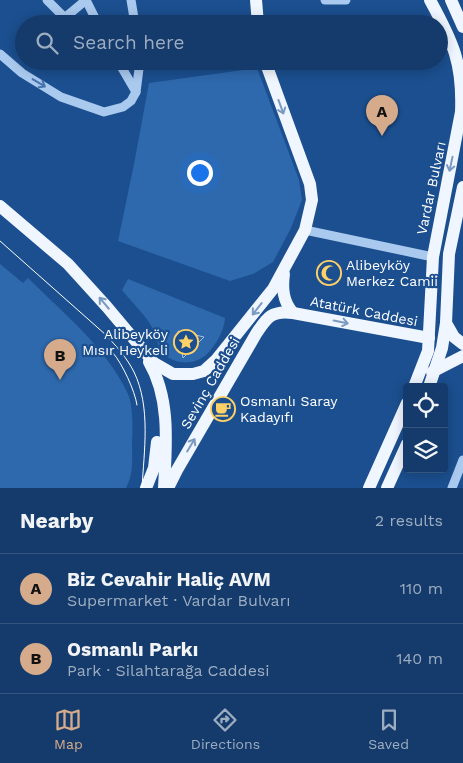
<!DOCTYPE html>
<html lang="en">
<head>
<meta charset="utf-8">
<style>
  :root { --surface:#143b6b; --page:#214673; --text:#f1f3f6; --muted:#9dadc1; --line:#33557e; --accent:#d6ab8b }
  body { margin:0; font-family:"Work Sans",sans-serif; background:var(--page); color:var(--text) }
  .controls { position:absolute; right:15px; bottom:15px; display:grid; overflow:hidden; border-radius:5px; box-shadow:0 2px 12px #0003 }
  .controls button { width:45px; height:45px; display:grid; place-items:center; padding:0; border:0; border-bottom:1px solid var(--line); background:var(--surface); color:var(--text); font:25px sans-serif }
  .you { position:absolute; left:199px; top:172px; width:18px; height:18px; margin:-12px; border:4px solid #fff; border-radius:50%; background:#1a73e8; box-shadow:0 0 0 8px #1a73e833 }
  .badge { display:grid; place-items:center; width:32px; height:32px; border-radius:50%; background:var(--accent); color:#111; font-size:16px; font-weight:700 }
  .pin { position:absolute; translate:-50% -41px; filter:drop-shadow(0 1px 2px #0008) }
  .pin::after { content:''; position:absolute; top:26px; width:18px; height:15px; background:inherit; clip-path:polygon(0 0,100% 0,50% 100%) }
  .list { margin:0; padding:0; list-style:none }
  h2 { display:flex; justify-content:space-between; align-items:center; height:65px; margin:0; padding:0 20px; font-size:21px }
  h2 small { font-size:16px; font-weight:400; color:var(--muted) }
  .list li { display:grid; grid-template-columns:32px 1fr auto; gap:15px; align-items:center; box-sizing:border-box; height:70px; padding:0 20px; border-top:1px solid var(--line) }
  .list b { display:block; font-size:19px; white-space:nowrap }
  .list p { margin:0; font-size:16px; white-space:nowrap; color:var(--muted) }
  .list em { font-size:16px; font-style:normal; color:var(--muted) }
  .icon { flex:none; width:28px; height:28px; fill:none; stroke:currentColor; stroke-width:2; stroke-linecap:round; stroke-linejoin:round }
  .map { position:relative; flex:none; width:463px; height:488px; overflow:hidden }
  .search { position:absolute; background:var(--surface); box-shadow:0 2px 12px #0003; left:15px; right:15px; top:15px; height:55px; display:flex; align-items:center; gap:12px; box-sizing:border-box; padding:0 18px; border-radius:28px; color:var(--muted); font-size:19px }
  .sheet { height:205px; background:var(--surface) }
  nav { display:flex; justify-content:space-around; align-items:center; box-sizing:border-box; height:70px; border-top:1px solid var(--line); background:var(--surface); font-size:14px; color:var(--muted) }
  nav a { display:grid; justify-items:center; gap:2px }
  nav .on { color:var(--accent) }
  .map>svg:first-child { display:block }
  .green { fill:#2e69ad }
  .water { fill:#3c6290; stroke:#9cc4f0 }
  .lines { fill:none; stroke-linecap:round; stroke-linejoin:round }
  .minor { stroke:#a9c9ee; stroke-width:9 }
  .major { stroke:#f0f6ff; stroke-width:12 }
  .tram { stroke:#fff; stroke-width:1 }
  .oneway { stroke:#4674ac }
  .oneway2 { stroke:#7b9ac1 }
  .labels { text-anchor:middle; stroke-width:4.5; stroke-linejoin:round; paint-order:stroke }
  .street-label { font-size:14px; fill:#fff; stroke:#1b4f8f }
  .poi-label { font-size:14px; fill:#fff; stroke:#1b4f8f; text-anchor:start }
</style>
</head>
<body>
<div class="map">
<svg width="463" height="488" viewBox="0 0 463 488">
  <rect width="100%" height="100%" fill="#1b4f8f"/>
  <g class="green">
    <polygon points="257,68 299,180 302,200 291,228 273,262 253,274 230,281 118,241 134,164 149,83"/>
    <path d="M 0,264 L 23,283 L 28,278 C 63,313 106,347 128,394 C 133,405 133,431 132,443 C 132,460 134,473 126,488 L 0,488 Z"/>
    <path d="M 128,279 L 225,318 C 224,332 215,346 206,355 C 193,366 172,365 161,351 C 157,345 157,336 153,329 C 146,315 132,303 122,290 Z"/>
  </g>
  <polygon class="water" points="178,331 204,337 183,358"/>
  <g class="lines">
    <g class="minor">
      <polyline points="47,0 64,17 68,15 86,0"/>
      <polyline points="86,0 98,24"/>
      <polyline points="131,0 135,24"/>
      <polyline points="325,0 346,0"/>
      <polyline points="0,54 22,73 61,97 104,112 123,107 131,101 136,92 140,61"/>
      <polyline points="118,61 136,92"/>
      <polyline points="305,230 433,257"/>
      <polyline points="452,488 463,460"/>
    </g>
    <g class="major">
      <polyline points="256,0 258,24"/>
      <polyline points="451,0 463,27"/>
      <polyline points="0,206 68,264 107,307 154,363 173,374 193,374 204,371 216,360 273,289 305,230 312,200 310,184 265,61"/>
      <path d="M 284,274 C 282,289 283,301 293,313"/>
      <polyline points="446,323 454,337 463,344"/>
      <path d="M 149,362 C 171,399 166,447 164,488"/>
      <polyline points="432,372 463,356"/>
      <path d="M 414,387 L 428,351 L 433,257 L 461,112 C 463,63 453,42 430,0"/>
      <polyline points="429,387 442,348 446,323 449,254 463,187"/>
      <polyline points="146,488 154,468 157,442"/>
      <path d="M 168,488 L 177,470 L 256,334 C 267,317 272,310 293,313 L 429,338"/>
      <polyline points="369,488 407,403"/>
      <polyline points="387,488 407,444"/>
    </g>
    <g class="tram">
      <path d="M 0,241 L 106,335 C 117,347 127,358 134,372 C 151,407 144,451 142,488"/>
      <path d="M 113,353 C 122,363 135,391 137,405"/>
    </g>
  </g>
  <defs><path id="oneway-shaft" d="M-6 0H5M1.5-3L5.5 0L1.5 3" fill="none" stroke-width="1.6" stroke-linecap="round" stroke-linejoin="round" transform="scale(1.25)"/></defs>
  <use class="oneway" href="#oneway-shaft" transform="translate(39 83) rotate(31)"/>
  <g class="oneway2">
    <use href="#oneway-shaft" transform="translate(281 107) rotate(70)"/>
    <use href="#oneway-shaft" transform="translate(451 164) rotate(102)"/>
    <use href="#oneway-shaft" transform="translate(104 303) rotate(-130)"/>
    <use href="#oneway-shaft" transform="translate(257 309) rotate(128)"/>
    <use href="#oneway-shaft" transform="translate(341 322) rotate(11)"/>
    <use href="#oneway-shaft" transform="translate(191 445) rotate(-59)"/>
  </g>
  <defs>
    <symbol id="mosque-ring" viewBox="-11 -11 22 22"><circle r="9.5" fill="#1b4f8f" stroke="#ffd166" stroke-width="1.5"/><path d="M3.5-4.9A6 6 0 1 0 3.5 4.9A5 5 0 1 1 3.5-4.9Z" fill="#ffd166"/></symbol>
    <symbol id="sight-ring" viewBox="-11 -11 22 22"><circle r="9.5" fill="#1b4f8f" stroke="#ffd166" stroke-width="1.5"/><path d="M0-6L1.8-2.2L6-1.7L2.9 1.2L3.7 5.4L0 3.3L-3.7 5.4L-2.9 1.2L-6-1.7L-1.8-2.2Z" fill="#ffd166"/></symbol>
    <symbol id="cafe-ring" viewBox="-11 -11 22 22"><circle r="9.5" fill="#1b4f8f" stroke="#ffd166" stroke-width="1.5"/><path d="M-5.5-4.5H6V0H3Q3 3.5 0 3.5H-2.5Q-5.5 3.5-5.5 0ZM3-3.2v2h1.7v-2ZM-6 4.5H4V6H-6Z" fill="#ffd166"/></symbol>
  </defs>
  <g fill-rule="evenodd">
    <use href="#mosque-ring" x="315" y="259" width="28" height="28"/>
    <use href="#sight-ring" x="172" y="328" width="28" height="28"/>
    <use href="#cafe-ring" x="209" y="395" width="28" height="28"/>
  </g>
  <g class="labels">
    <g class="street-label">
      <text transform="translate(431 188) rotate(-78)" y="5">Vardar Bulvarı</text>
      <text transform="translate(364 311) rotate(11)" y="5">Atatürk Caddesi</text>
      <text transform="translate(210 383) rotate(-60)" y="5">Sevinç Caddesi</text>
    </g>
    <g class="poi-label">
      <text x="346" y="270">Alibeyköy<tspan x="346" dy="16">Merkez Camii</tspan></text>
      <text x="168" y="339" text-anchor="end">Alibeyköy<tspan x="168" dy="16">Mısır Heykeli</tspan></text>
      <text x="240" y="406">Osmanlı Saray<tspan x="240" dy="16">Kadayıfı</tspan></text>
    </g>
  </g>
</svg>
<div class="controls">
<button><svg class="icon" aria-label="locate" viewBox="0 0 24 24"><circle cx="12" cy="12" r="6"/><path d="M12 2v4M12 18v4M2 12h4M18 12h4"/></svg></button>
<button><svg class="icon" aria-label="layers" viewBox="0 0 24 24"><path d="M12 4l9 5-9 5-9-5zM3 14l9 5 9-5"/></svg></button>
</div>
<div class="you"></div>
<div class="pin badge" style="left:382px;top:136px">A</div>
<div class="pin badge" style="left:60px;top:380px">B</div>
<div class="search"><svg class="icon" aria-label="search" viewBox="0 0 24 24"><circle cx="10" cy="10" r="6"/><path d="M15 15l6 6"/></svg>Search here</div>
</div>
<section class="sheet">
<h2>Nearby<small>2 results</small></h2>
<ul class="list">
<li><span class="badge">A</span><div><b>Biz Cevahir Haliç AVM</b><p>Supermarket · Vardar Bulvarı</p></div><em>110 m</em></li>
<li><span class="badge">B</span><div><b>Osmanlı Parkı</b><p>Park · Silahtarağa Caddesi</p></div><em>140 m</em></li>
</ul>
</section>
<nav>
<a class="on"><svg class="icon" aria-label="map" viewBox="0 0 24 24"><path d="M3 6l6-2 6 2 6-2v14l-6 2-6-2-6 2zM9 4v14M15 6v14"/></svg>Map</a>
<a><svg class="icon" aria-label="directions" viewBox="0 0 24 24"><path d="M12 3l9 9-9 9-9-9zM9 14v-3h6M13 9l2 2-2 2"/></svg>Directions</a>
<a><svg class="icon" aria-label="saved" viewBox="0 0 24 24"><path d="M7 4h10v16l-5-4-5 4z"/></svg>Saved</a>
</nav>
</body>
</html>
